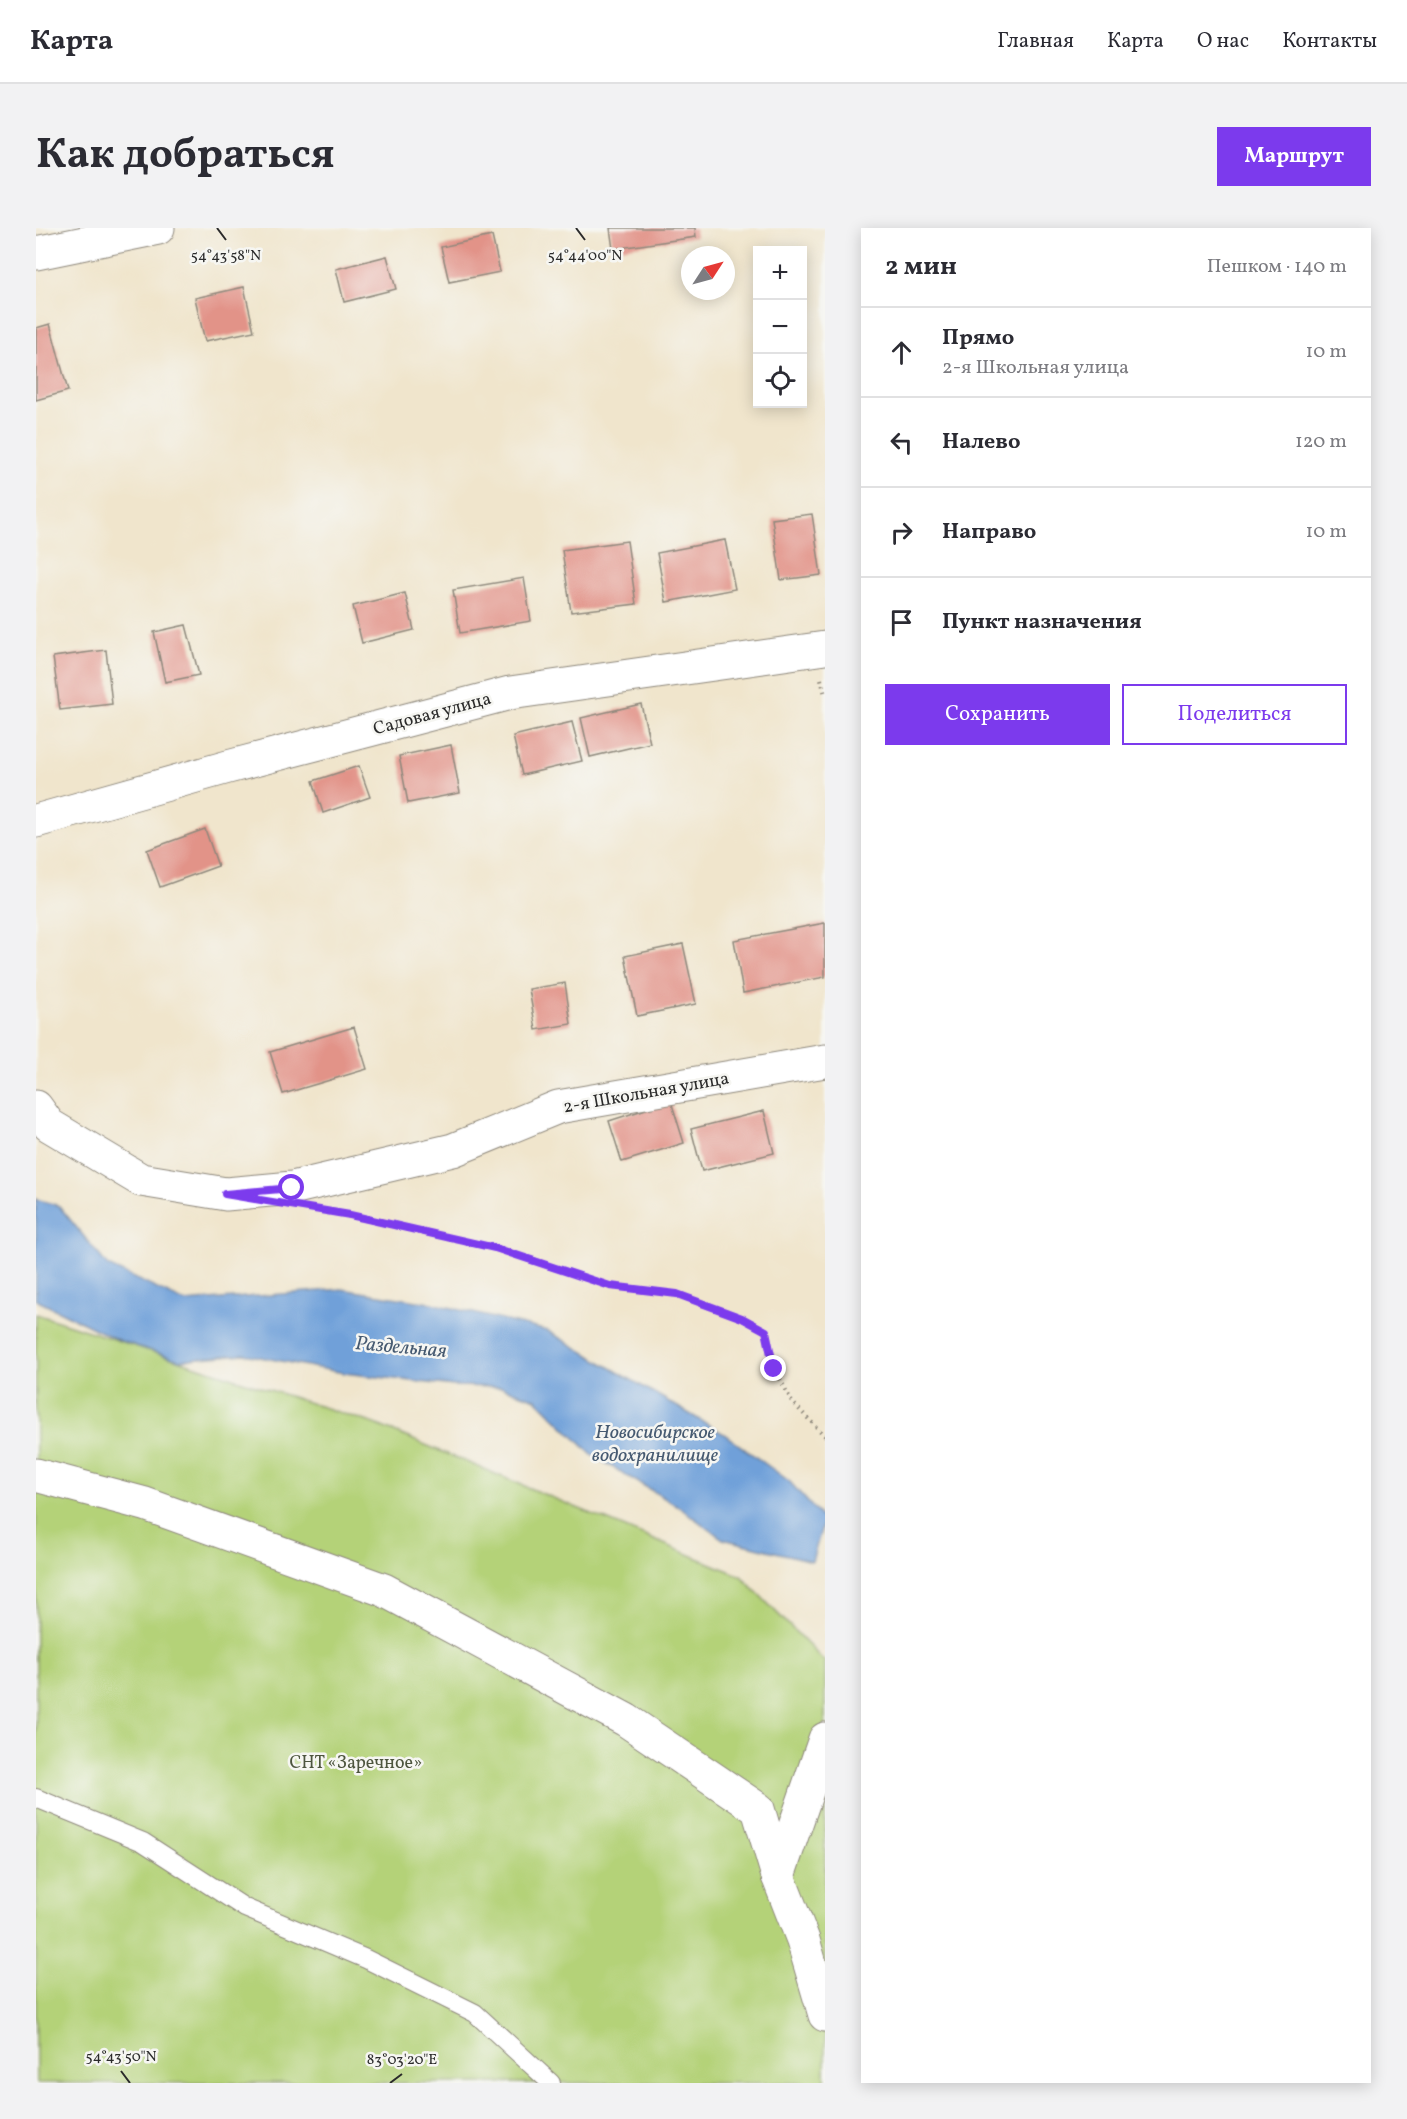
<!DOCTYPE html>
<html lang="ru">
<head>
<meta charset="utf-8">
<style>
  :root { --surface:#fff; --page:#f2f2f3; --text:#2b2b33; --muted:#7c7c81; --line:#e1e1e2; --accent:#7c3aed }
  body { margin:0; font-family:Vollkorn,serif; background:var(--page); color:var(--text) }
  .controls { position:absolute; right:18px; top:18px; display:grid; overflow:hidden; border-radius:0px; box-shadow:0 3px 15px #0003 }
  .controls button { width:54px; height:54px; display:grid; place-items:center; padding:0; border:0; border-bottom:2px solid var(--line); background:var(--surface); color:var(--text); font:30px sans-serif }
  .compass { position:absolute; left:645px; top:18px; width:54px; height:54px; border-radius:50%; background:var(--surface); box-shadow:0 3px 15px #0003; rotate:54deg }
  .stop { position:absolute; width:18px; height:18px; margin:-14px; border:4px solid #7c3aed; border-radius:50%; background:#fff }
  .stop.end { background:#7c3aed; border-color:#fff; box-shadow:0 2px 6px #0008 }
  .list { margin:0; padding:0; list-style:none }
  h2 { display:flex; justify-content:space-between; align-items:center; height:78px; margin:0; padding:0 24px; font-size:26px }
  h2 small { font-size:20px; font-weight:400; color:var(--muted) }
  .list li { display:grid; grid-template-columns:39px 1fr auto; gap:18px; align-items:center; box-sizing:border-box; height:90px; padding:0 24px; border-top:2px solid var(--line) }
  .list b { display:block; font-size:22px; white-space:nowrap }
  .list p { margin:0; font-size:20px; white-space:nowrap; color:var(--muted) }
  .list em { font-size:20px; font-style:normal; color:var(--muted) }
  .actions { display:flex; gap:12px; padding:18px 24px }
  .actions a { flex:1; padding:14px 0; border:2px solid var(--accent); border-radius:0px; text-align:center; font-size:21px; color:var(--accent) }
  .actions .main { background:var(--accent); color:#fff }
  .icon { flex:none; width:33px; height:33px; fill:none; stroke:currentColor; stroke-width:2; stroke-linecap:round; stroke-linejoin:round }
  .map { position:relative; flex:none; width:789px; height:1855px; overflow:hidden; border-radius:0px }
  header { display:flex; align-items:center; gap:36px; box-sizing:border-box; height:84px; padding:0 30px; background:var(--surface); border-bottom:2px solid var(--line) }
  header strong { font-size:28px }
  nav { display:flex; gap:33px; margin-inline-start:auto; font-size:21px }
  .intro { display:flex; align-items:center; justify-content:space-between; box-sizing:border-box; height:144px; padding:0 36px }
  h1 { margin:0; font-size:42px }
  .button { padding:15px 27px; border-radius:0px; background:var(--accent); color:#fff; font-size:21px; font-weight:700 }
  main { display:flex; gap:36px; padding:0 36px }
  aside { flex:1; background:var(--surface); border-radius:0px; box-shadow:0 3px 15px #0003 }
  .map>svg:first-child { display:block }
  .green { fill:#b4d278; stroke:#707e52; stroke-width:1.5 }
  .water { fill:#6fa0d9; stroke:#4d6682; stroke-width:1.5 }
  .building { fill:#e29388 }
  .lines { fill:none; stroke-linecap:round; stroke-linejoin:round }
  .service-casing { stroke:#8e887c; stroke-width:20 }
  .minor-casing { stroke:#8e887c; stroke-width:35 }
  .path { stroke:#8e887c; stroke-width:4; stroke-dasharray:1.5 4.5; stroke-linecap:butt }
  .service { stroke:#fff; stroke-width:18 }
  .minor { stroke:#fff; stroke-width:33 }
  .route { stroke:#7c3aed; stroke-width:8 }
  .ticks { fill:none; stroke:#2b2b2b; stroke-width:2 }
  .labels { text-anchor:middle; stroke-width:5; stroke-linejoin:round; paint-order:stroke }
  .street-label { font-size:18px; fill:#2b2b2b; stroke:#f6f6f2 }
  .park-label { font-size:18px; fill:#4d553e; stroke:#f6f6f2 }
  .water-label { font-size:20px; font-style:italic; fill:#465a71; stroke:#f6f6f2 }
  .ticks-label { font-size:15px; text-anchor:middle; fill:#2b2b2b; stroke:#f6f6f2; stroke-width:5; stroke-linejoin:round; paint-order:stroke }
</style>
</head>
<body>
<header>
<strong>Карта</strong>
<nav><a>Главная</a><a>Карта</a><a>О нас</a><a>Контакты</a></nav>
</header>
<div class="intro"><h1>Как добраться</h1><a class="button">Маршрут</a></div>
<main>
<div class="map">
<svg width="789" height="1855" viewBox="0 0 789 1855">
  <rect width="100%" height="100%" fill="#f6f6f2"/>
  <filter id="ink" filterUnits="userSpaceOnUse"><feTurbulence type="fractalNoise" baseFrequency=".0167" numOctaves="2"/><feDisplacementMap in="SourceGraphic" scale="12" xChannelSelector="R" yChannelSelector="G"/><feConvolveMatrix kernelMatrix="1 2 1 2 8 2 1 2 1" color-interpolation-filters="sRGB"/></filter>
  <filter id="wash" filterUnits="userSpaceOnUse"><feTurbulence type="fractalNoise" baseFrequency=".008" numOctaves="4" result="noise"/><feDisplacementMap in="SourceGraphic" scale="24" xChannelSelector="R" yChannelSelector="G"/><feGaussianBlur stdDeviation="1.35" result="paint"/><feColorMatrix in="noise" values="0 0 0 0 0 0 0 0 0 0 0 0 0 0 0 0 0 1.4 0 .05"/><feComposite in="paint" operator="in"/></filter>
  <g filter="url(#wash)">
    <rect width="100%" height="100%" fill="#f0e5cc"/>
    <polygon class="green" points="0,1086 339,1196 705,1348 789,1434 789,1855 0,1855"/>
    <polygon class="water" points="0,971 23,978 72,1038 149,1074 306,1061 400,1076 512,1103 688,1206 753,1253 788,1292 776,1333 687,1311 640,1277 556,1227 500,1171 466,1159 418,1158 308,1145 208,1126 143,1132 82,1112 0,1072"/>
    <g id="blocks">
      <g class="building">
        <polygon points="574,0 659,0 660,9 577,21"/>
        <polygon points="456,8 464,44 413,54 405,19"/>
        <polygon points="351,28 360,61 308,74 300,41"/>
        <polygon points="208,59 218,103 169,113 159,70"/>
        <polygon points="14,96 32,163 0,172 0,100"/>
        <polygon points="776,286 785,347 745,352 736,291"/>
        <polygon points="689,312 699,361 630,374 621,325"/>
        <polygon points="591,313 600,376 535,384 526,322"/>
        <polygon points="488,350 495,393 424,405 417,362"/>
        <polygon points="369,365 378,402 326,415 317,378"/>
        <polygon points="150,397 163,447 129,454 118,404"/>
        <polygon points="70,422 76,476 24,482 17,429"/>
        <polygon points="605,476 614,515 554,529 545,490"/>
        <polygon points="536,494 546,533 486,547 477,508"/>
        <polygon points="415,517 424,565 372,575 363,528"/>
        <polygon points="323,538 334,569 287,585 277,553"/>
        <polygon points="169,601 182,638 124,659 111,622"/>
        <polygon points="789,695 789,749 707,765 698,712"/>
        <polygon points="647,716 660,776 601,788 589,728"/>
        <polygon points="529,755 535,796 500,802 493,761"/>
        <polygon points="318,799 331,841 247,866 234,824"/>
        <polygon points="635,873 648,915 586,934 573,893"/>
        <polygon points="728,883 738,925 666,943 655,901"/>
      </g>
    </g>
  </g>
  <g filter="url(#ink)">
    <use href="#blocks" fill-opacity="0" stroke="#8e887c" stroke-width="1.5"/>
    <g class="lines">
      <defs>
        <polyline id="service" points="0,1570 107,1614 209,1680 330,1731 439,1785 515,1855"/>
        <g id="minor">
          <polyline points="0,25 122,0"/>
          <polyline points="0,593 192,539 474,465 789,420"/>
          <polyline points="0,879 13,897 105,952 190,966 256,960 417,922 522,879 789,833"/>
          <polyline points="0,1247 109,1276 348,1362 590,1492 722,1581 742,1648 767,1712 789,1787"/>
          <polyline points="742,1648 789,1511"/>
        </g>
      </defs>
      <use href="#service" class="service-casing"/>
      <use href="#minor" class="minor-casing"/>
      <g class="path">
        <polyline points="785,451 789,467"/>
        <polyline points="300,985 459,1020 575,1058 641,1066 706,1090 730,1103 739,1141 756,1174 789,1208"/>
      </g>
      <use href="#service" class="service"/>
      <use href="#minor" class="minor"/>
    </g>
  </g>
  <g class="lines" filter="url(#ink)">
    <polyline class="route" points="256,960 189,966 314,987 459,1020 574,1058 641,1066 706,1090 730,1103 738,1141"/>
  </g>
  <path class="ticks" d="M 181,0 L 190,12M 540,0 L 549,12M 85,1843 L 94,1855M 354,1855 L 366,1846"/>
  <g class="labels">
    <g class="street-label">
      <text transform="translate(396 485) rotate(-15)" y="6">Садовая улица</text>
      <text transform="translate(610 864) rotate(-10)" y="6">2-я Школьная улица</text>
    </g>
    <g class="park-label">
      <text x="320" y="1540">СНТ «Заречное»</text>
    </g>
    <g class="water-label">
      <text transform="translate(365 1118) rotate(5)" y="7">Раздельная</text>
      <text x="619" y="1210">Новосибирское<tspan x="619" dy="23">водохранилище</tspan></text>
    </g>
  </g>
  <g class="ticks-label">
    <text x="190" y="32">54°43'58"N</text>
    <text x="549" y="32">54°44'00"N</text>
    <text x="85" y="1833">54°43'50"N</text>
    <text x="366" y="1836">83°03'20"E</text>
  </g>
</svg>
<div class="controls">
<button>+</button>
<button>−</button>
<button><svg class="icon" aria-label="locate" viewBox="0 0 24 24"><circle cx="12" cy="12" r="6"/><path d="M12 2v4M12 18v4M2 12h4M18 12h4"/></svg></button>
</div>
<svg class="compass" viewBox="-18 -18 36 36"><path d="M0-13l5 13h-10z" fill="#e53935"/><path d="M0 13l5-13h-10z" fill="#7c7c81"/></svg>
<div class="stop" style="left:256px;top:960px"></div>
<div class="stop end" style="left:738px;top:1141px"></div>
</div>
<aside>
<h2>2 мин<small>Пешком · 140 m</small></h2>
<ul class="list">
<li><svg class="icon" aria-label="ahead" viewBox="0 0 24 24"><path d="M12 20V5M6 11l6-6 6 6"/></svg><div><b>Прямо</b><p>2-я Школьная улица</p></div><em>10 m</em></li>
<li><svg class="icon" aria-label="left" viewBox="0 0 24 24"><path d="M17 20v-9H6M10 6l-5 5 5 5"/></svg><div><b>Налево</b></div><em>120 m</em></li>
<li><svg class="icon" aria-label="right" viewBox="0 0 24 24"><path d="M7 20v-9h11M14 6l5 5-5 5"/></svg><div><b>Направо</b></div><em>10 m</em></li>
<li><svg class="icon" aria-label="arrive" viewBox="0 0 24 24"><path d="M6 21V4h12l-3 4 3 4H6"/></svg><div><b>Пункт назначения</b></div></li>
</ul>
<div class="actions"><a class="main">Сохранить</a><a>Поделиться</a></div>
</aside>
</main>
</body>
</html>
